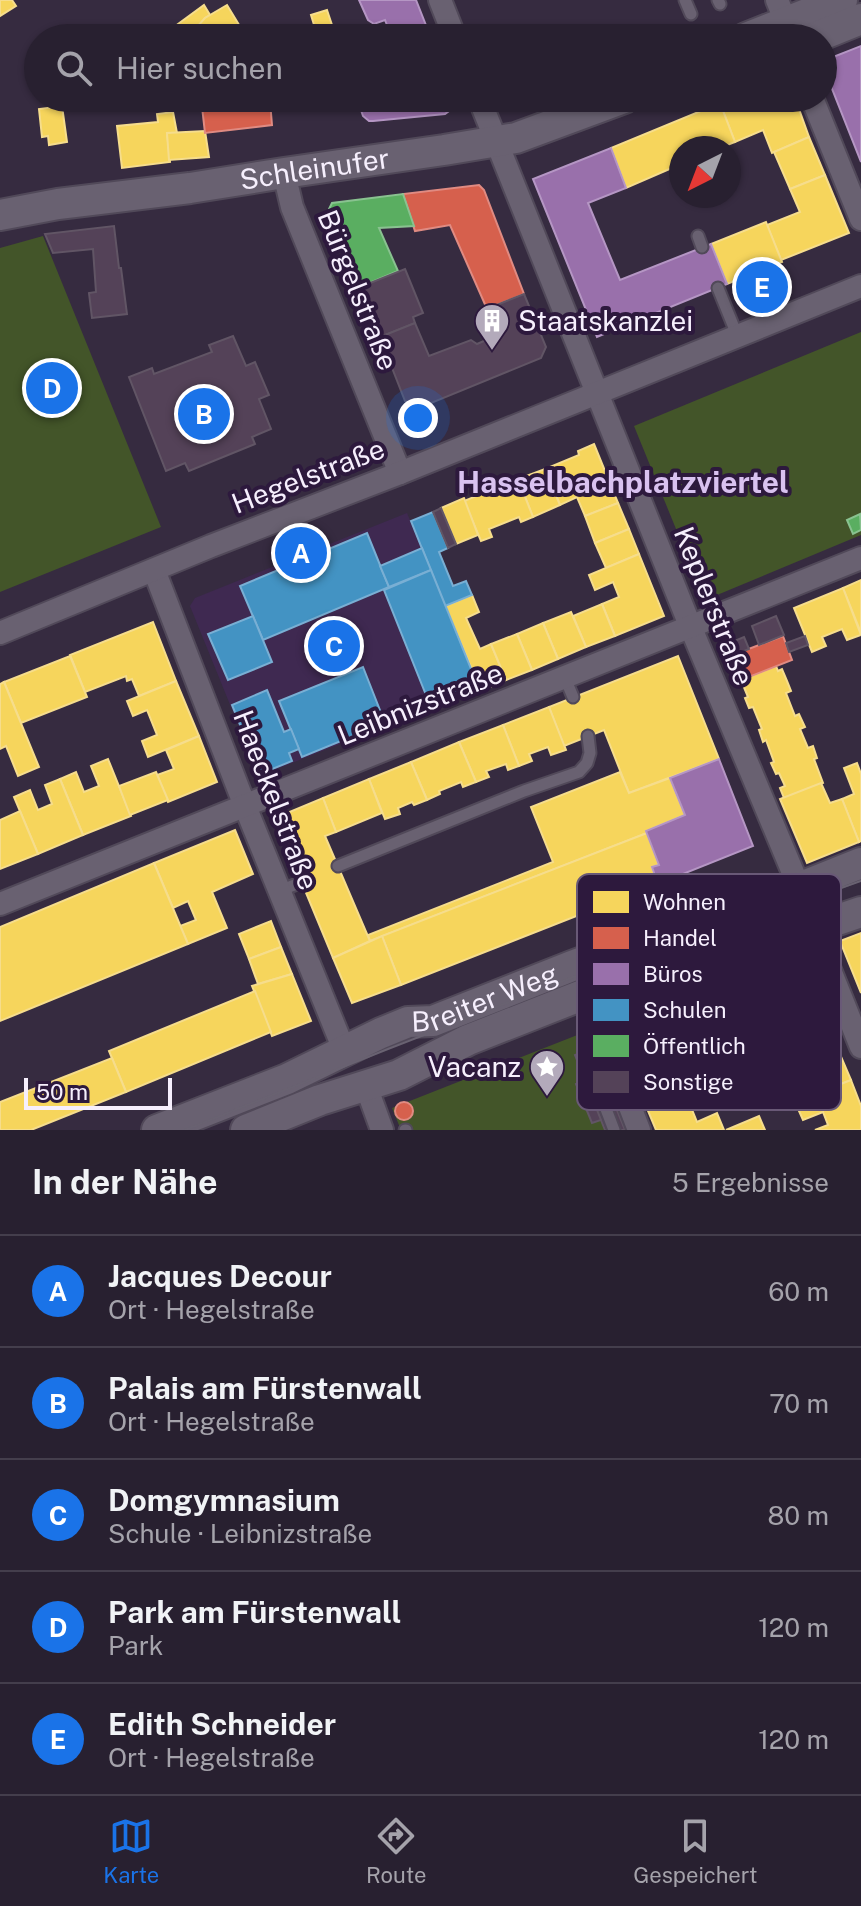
<!DOCTYPE html>
<html lang="de">
<head>
<meta charset="utf-8">
<style>
  :root { --surface:#282030; --page:#302838; --text:#f1f3f6; --muted:#a5a3ab; --line:#443e4c; --accent:#1a73e8 }
  body { margin:0; font-family:"Public Sans",sans-serif; background:var(--page); color:var(--text) }
  .compass { position:absolute; left:669px; top:136px; width:72px; height:72px; border-radius:50%; background:var(--surface); box-shadow:0 2px 6px #0004; rotate:222deg }
  .scale { position:absolute; left:24px; bottom:20px; width:148px; box-sizing:border-box; padding-left:8px; border:4px solid #f6effd; border-top:0; font-size:22px; line-height:28px; white-space:nowrap; color:#f6effd; -webkit-text-stroke:6px #2d193d; paint-order:stroke }
  .you { position:absolute; left:418px; top:418px; width:28px; height:28px; margin:-20px; border:6px solid #fff; border-radius:50%; background:#1a73e8; box-shadow:0 0 0 12px #1a73e833 }
  .badge { display:grid; place-items:center; width:52px; height:52px; border-radius:50%; background:var(--accent); color:#fff; font-size:26px; font-weight:700 }
  .pin { position:absolute; translate:-50% -50%; border:4px solid #fff; box-shadow:0 2px 8px #0006 }
  .list { margin:0; padding:0; list-style:none }
  h2 { display:flex; justify-content:space-between; align-items:center; height:104px; margin:0; padding:0 32px; font-size:34px }
  h2 small { font-size:26px; font-weight:400; color:var(--muted) }
  .list li { display:grid; grid-template-columns:52px 1fr auto; gap:24px; align-items:center; box-sizing:border-box; height:112px; padding:0 32px; border-top:2px solid var(--line) }
  .list b { display:block; font-size:30px; white-space:nowrap }
  .list p { margin:0; font-size:26px; white-space:nowrap; color:var(--muted) }
  .list em { font-size:26px; font-style:normal; color:var(--muted) }
  .icon { flex:none; width:44px; height:44px; fill:none; stroke:currentColor; stroke-width:2; stroke-linecap:round; stroke-linejoin:round }
  .map { position:relative; flex:none; width:861px; height:1130px; overflow:hidden }
  .search { position:absolute; background:var(--surface); box-shadow:0 2px 6px #0004; left:24px; right:24px; top:24px; height:88px; display:flex; align-items:center; gap:20px; box-sizing:border-box; padding:0 28px; border-radius:44px; color:var(--muted); font-size:30px }
  .sheet { height:664px; background:var(--surface) }
  nav { display:flex; justify-content:space-around; align-items:center; box-sizing:border-box; height:112px; border-top:2px solid var(--line); background:var(--surface); font-size:22px; color:var(--muted) }
  nav a { display:grid; justify-items:center; gap:4px }
  nav .on { color:var(--accent) }
  .map>svg:first-child { display:block }
  .built { fill:#3f2951 }
  .green { fill:#435529 }
  .homes { fill:#f6d55c; stroke:#f6dd8c; stroke-width:2 }
  .shops { fill:#d6604d; stroke:#e08b82; stroke-width:2 }
  .offices { fill:#9970ab; stroke:#b596c4; stroke-width:2 }
  .schools { fill:#4393c3; stroke:#79afd4; stroke-width:2 }
  .public { fill:#5aae61; stroke:#89c290; stroke-width:2 }
  .building { fill:#544258; stroke:#615565; stroke-width:2 }
  .lines { fill:none; stroke-linecap:round; stroke-linejoin:round }
  .lane-casing { stroke:#514959; stroke-width:15 }
  .street-casing { stroke:#514959; stroke-width:26 }
  .secondary-casing { stroke:#514959; stroke-width:34 }
  .lane { stroke:#696171; stroke-width:11 }
  .street { stroke:#696171; stroke-width:22 }
  .secondary { stroke:#696171; stroke-width:30 }
  .tram { stroke:#696271; stroke-width:2 }
  .labels { text-anchor:middle; stroke-width:8; stroke-linejoin:round; paint-order:stroke }
  .street-label { font-size:28px; fill:#f6effd; stroke:#2d193d }
  .poi-label { font-size:28px; fill:#f6effd; stroke:#2d193d; text-anchor:start }
  .neighbourhood-label { font-size:30px; font-weight:bold; fill:#d9c2f0; stroke:#2d193d }
  .key { fill:#2d193d; stroke:#695977; stroke-width:2 }
  .key-label { font-size:22px; fill:#f6effd }
</style>
</head>
<body>
<div class="map">
<svg width="861" height="1130" viewBox="0 0 861 1130">
  <rect width="100%" height="100%" fill="#362b40"/>
  <polygon class="built" points="407,513 479,689 259,776 190,606 195,598"/>
  <g class="green">
    <polygon points="43,236 161,527 0,592 0,248"/>
    <polygon points="861,332 861,535 705,600 634,426"/>
    <polygon points="585,1032 625,1130 401,1130 392,1108"/>
  </g>
  <g class="homes">
    <polygon points="0,0 12,0 16,6 0,16"/>
    <polygon points="204,5 210,15 205,18 190,38 159,38"/>
    <polygon points="227,5 247,38 207,38 196,28 205,18"/>
    <polygon points="327,10 335,34 318,38 311,15"/>
    <polygon points="731,98 795,98 809,137 772,153 763,130 735,142 720,103"/>
    <polygon points="720,103 735,142 720,148 681,148 681,164 626,188 611,148"/>
    <polygon points="62,106 67,142 49,145 48,136 42,137 39,109"/>
    <polygon points="173,112 177,133 167,133 170,162 122,168 117,126 158,122 157,114"/>
    <polygon points="205,131 209,157 169,160 167,133"/>
    <polygon points="809,137 825,175 790,189 774,152"/>
    <polygon points="825,175 849,233 781,260 767,225 800,212 790,189"/>
    <polygon points="766,222 782,262 727,284 711,244"/>
    <polygon points="594,444 618,503 585,516 577,497 560,505 545,469 579,455 578,451"/>
    <polygon points="545,469 560,505 533,517 518,479"/>
    <polygon points="518,479 533,517 521,522 519,517 489,529 492,537 481,541 464,501"/>
    <polygon points="464,498 478,535 456,544 441,508"/>
    <polygon points="618,503 629,529 595,543 585,516"/>
    <polygon points="629,529 639,554 606,568 595,543"/>
    <polygon points="639,554 664,616 615,636 602,604 619,597 613,582 595,590 589,575"/>
    <polygon points="861,580 861,633 843,588"/>
    <polygon points="843,588 861,635 847,640 842,629 822,637 826,646 812,652 794,608"/>
    <polygon points="472,595 479,612 466,618 480,649 491,644 506,680 481,691 445,606"/>
    <polygon points="602,604 615,636 586,647 573,616"/>
    <polygon points="571,612 586,647 558,659 543,623"/>
    <polygon points="153,622 176,681 139,696 132,679 127,681 126,676 85,692 70,655"/>
    <polygon points="543,623 558,659 532,670 517,634"/>
    <polygon points="517,634 532,670 506,680 491,644"/>
    <polygon points="70,656 87,697 21,723 4,682"/>
    <polygon points="678,656 719,759 629,793 604,730 564,746 549,707"/>
    <polygon points="776,666 778,671 782,669 787,681 791,691 786,693 795,716 799,714 805,727 800,729 808,748 813,746 817,758 814,759 823,783 784,798 780,788 785,786 779,773 776,774 771,763 774,762 766,740 763,742 759,730 762,729 753,707 749,708 745,698 748,697 741,680"/>
    <polygon points="176,681 199,736 148,757 142,741 157,735 147,710 133,716 127,701"/>
    <polygon points="4,682 39,767 18,776 6,746 0,749 0,684"/>
    <polygon points="549,707 566,750 551,755 548,747 529,754 532,761 519,766 503,725"/>
    <polygon points="503,725 519,766 508,770 506,764 486,771 489,777 476,782 459,742"/>
    <polygon points="199,736 217,782 168,802 157,775 174,769 166,750"/>
    <polygon points="459,742 476,782 463,787 461,782 439,791 440,794 427,800 411,762"/>
    <polygon points="108,759 131,816 83,835 60,779 76,772 84,792 99,786 91,766"/>
    <polygon points="411,762 427,800 414,805 412,802 398,808 400,814 385,819 369,779"/>
    <polygon points="857,763 861,774 861,841 859,842 842,799 854,794 844,768"/>
    <polygon points="156,772 168,800 130,815 119,786"/>
    <polygon points="620,772 629,793 670,778 685,815 646,831 647,833 370,941 368,935 553,862 531,807"/>
    <polygon points="60,779 83,835 38,854 14,797 30,790 38,810 52,804 45,785"/>
    <polygon points="369,779 382,813 336,832 323,798"/>
    <polygon points="821,783 830,803 842,799 859,842 807,863 780,799"/>
    <polygon points="323,798 336,832 325,836 370,941 333,958 275,818"/>
    <polygon points="20,811 38,854 0,869 0,820"/>
    <polygon points="235,830 253,874 212,892 227,928 188,944 180,926 196,920 188,901 173,908 154,863"/>
    <polygon points="647,833 659,865 652,867 658,884 401,985 382,936"/>
    <polygon points="154,863 188,944 0,1021 0,927"/>
    <polygon points="271,921 281,947 249,959 239,934"/>
    <polygon points="861,933 861,993 840,941"/>
    <polygon points="382,936 401,985 352,1003 333,958"/>
    <polygon points="281,947 292,974 258,984 249,959"/>
    <polygon points="292,974 311,1021 272,1036 252,986"/>
    <polygon points="255,991 271,1032 126,1092 109,1051"/>
    <polygon points="830,1031 851,1080 795,1102 788,1083 809,1075 803,1061 785,1069 778,1052"/>
    <polygon points="112,1058 126,1092 31,1130 0,1130 0,1102"/>
    <polygon points="851,1080 861,1106 861,1130 815,1130 828,1125 823,1112 803,1120 795,1102"/>
    <polygon points="704,1083 710,1099 691,1107 697,1122 717,1113 724,1130 656,1130 646,1106"/>
    <polygon points="759,1116 765,1130 726,1130"/>
  </g>
  <g class="shops">
    <polygon points="201,98 221,98 225,106 270,101 272,125 205,133"/>
    <polygon points="479,185 484,190 524,294 487,309 450,225 415,231 403,194"/>
    <polygon points="783,636 792,660 741,680 738,677 730,656"/>
    <circle cx="404" cy="1111" r="9"/>
  </g>
  <g class="offices">
    <polygon points="359,0 416,0 431,38 392,38 385,20 374,24 368,20"/>
    <polygon points="861,46 861,162 823,66 823,61"/>
    <polygon points="357,98 454,98 454,102 449,111 445,114 373,121 369,121 363,116"/>
    <polygon points="611,148 626,188 588,203 620,280 711,244 727,284 597,337 533,179"/>
    <polygon points="719,759 753,846 658,884 652,867 659,865 646,831 685,815 670,778"/>
  </g>
  <g class="schools">
    <polygon points="433,512 448,548 439,552 453,586 466,581 472,595 445,606 411,521"/>
    <polygon points="367,533 389,587 263,640 240,586"/>
    <polygon points="422,548 431,570 389,587 380,566"/>
    <polygon points="431,570 478,686 430,705 384,590"/>
    <polygon points="253,616 272,662 228,680 208,634"/>
    <polygon points="363,667 385,723 302,757 279,701"/>
    <polygon points="267,690 284,732 291,729 299,749 289,753 292,761 260,774 232,705"/>
  </g>
  <g class="public">
    <polygon points="403,194 414,226 379,228 398,271 360,287 329,209 332,203"/>
    <polygon points="860,514 861,530 853,534 847,520"/>
  </g>
  <g class="building">
    <polygon points="114,226 119,268 121,268 127,314 92,318 89,293 96,292 93,249 53,253 45,234"/>
    <polygon points="405,269 423,313 413,317 415,323 380,337 360,287"/>
    <polygon points="524,294 546,347 541,358 419,408 405,401 380,337 415,323 429,356 471,340 477,344 500,334 489,308"/>
    <polygon points="233,336 246,366 255,362 269,395 259,399 271,429 252,437 255,444 189,471 185,463 166,471 129,377 152,368 154,374 212,352 209,345"/>
    <polygon points="441,508 456,544 448,548 433,512"/>
    <polygon points="776,616 784,635 759,645 752,626"/>
    <polygon points="805,636 808,645 789,652 786,643"/>
    <polygon points="744,637 749,649 732,656 727,644"/>
    <polygon points="592,1048 625,1130 605,1130 575,1055"/>
    <polygon points="585,1080 601,1120 592,1123 576,1084"/>
  </g>
  <g class="lines">
    <defs>
      <g id="lane">
        <polyline points="685,0 691,14"/>
        <polyline points="718,0 720,4"/>
        <polyline points="698,236 702,247"/>
        <polyline points="718,288 737,335"/>
        <polyline points="565,678 573,697"/>
        <polyline points="338,866 524,791 579,772 587,763 590,753 588,736"/>
        <polyline points="279,891 302,882"/>
        <polyline points="601,1096 614,1130"/>
        <polyline points="405,1130 406,1130"/>
      </g>
      <g id="street">
        <polyline points="440,0 455,38"/>
        <polyline points="777,0 786,22"/>
        <polyline points="479,98 691,628 799,887 818,940 861,1047"/>
        <polyline points="812,98 861,219"/>
        <polyline points="284,173 292,207 400,473"/>
        <polyline points="154,570 245,806 344,1050"/>
        <polyline points="0,633 211,546 400,473 861,286"/>
        <polyline points="0,904 861,558"/>
        <polyline points="586,993 639,1130"/>
        <polyline points="366,1086 382,1130"/>
      </g>
      <g id="secondary">
        <polyline points="746,38 842,0"/>
        <polyline points="814,38 861,19"/>
        <path id="s1" d="M 0,215 L 58,204 L 190,188 L 284,173 L 444,150 L 516,138 L 624,98"/>
        <path id="s2" d="M 157,1130 L 287,1079 L 381,1033 L 408,1022 L 433,1021 L 572,966 L 663,932 L 756,905 L 861,863"/>
        <polyline points="246,1130 320,1100 399,1075 468,1040 613,983 814,928 861,912"/>
      </g>
    </defs>
    <use href="#lane" class="lane-casing"/>
    <use href="#street" class="street-casing"/>
    <use href="#secondary" class="secondary-casing"/>
    <use href="#lane" class="lane"/>
    <use href="#street" class="street"/>
    <use href="#secondary" class="secondary"/>
    <polyline class="tram" points="185,1130 388,1049 640,951 776,911 861,881"/>
  </g>
  <defs>
    <symbol id="building-pin" viewBox="-11 -11 22 30"><path d="M0 17L-7.5 6A9.5 9.5 0 1 1 7.5 6Z" fill="#b3aabb" stroke="#2d193d"/><path d="M-4-6H4V6H1V3H-1V6H-4ZM-2.5-4.3h1.7v1.8h-1.7ZM.8-4.3h1.7v1.8H.8ZM-2.5-1h1.7V.8h-1.7ZM.8-1h1.7V.8H.8Z" fill="#fff"/></symbol>
    <symbol id="sight-pin" viewBox="-11 -11 22 30"><path d="M0 17L-7.5 6A9.5 9.5 0 1 1 7.5 6Z" fill="#b3aabb" stroke="#2d193d"/><path d="M0-6L1.8-2.2L6-1.7L2.9 1.2L3.7 5.4L0 3.3L-3.7 5.4L-2.9 1.2L-6-1.7L-1.8-2.2Z" fill="#fff"/></symbol>
  </defs>
  <g fill-rule="evenodd">
    <use href="#building-pin" x="472" y="301" width="40" height="54"/>
    <use href="#sight-pin" x="527" y="1047" width="40" height="54"/>
  </g>
  <g class="labels">
    <g class="street-label">
      <text dy="10" stroke="none"><textPath href="#s1" startOffset="318">Schleinufer</textPath></text>
      <text transform="translate(358 290) rotate(68)" y="10">Bürgelstraße</text>
      <text transform="translate(308 476) rotate(-21)" y="10">Hegelstraße</text>
      <text transform="translate(714 606) rotate(68)" y="10">Keplerstraße</text>
      <text transform="translate(420 704) rotate(-22)" y="10">Leibnizstraße</text>
      <text transform="translate(276 800) rotate(69)" y="10">Haeckelstraße</text>
      <text dy="10" stroke="none"><textPath href="#s2" startOffset="354">Breiter Weg</textPath></text>
    </g>
    <g class="poi-label">
      <text x="518" y="331">Staatskanzlei</text>
      <text x="521" y="1077" text-anchor="end">Vacanz</text>
    </g>
    <g class="neighbourhood-label">
      <text x="623" y="493">Hasselbachplatzviertel</text>
    </g>
  </g>
  <rect x="577" y="874" width="264" height="236" rx="12" class="key"/>
  <rect x="593" y="891" width="36" height="22" fill="#f6d55c"/>
  <rect x="593" y="927" width="36" height="22" fill="#d6604d"/>
  <rect x="593" y="963" width="36" height="22" fill="#9970ab"/>
  <rect x="593" y="999" width="36" height="22" fill="#4393c3"/>
  <rect x="593" y="1035" width="36" height="22" fill="#5aae61"/>
  <rect x="593" y="1071" width="36" height="22" fill="#544258"/>
  <g class="key-label">
    <text x="643" y="910">Wohnen</text>
    <text x="643" y="946">Handel</text>
    <text x="643" y="982">Büros</text>
    <text x="643" y="1018">Schulen</text>
    <text x="643" y="1054">Öffentlich</text>
    <text x="643" y="1090">Sonstige</text>
  </g>
</svg>
<svg class="compass" viewBox="-18 -18 36 36"><path d="M0-13l5 13h-10z" fill="#e53935"/><path d="M0 13l5-13h-10z" fill="#a5a3ab"/></svg>
<div class="scale">50 m</div>
<div class="you"></div>
<div class="pin badge" style="left:301px;top:553px">A</div>
<div class="pin badge" style="left:204px;top:414px">B</div>
<div class="pin badge" style="left:334px;top:646px">C</div>
<div class="pin badge" style="left:52px;top:388px">D</div>
<div class="pin badge" style="left:762px;top:287px">E</div>
<div class="search"><svg class="icon" aria-label="search" viewBox="0 0 24 24"><circle cx="10" cy="10" r="6"/><path d="M15 15l6 6"/></svg>Hier suchen</div>
</div>
<section class="sheet">
<h2>In der Nähe<small>5 Ergebnisse</small></h2>
<ul class="list">
<li><span class="badge">A</span><div><b>Jacques Decour</b><p>Ort · Hegelstraße</p></div><em>60 m</em></li>
<li><span class="badge">B</span><div><b>Palais am Fürstenwall</b><p>Ort · Hegelstraße</p></div><em>70 m</em></li>
<li><span class="badge">C</span><div><b>Domgymnasium</b><p>Schule · Leibnizstraße</p></div><em>80 m</em></li>
<li><span class="badge">D</span><div><b>Park am Fürstenwall</b><p>Park</p></div><em>120 m</em></li>
<li><span class="badge">E</span><div><b>Edith Schneider</b><p>Ort · Hegelstraße</p></div><em>120 m</em></li>
</ul>
</section>
<nav>
<a class="on"><svg class="icon" aria-label="map" viewBox="0 0 24 24"><path d="M3 6l6-2 6 2 6-2v14l-6 2-6-2-6 2zM9 4v14M15 6v14"/></svg>Karte</a>
<a><svg class="icon" aria-label="directions" viewBox="0 0 24 24"><path d="M12 3l9 9-9 9-9-9zM9 14v-3h6M13 9l2 2-2 2"/></svg>Route</a>
<a><svg class="icon" aria-label="saved" viewBox="0 0 24 24"><path d="M7 4h10v16l-5-4-5 4z"/></svg>Gespeichert</a>
</nav>
</body>
</html>
